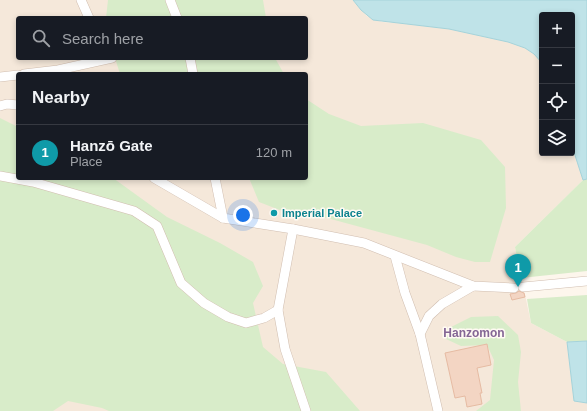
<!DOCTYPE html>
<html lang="en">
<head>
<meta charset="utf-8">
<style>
  :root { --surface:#171b24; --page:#20242c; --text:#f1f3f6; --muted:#9ea1a6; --line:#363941; --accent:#e76f51 }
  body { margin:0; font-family:Helvetica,sans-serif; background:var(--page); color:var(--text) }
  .controls { position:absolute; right:12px; top:12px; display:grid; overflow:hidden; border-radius:4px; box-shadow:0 2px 6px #0003 }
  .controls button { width:36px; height:36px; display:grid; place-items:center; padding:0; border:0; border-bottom:1px solid var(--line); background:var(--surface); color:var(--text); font:20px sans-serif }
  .you { position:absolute; left:243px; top:215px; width:14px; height:14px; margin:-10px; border:3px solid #fff; border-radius:50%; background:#1a73e8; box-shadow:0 0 0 6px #1a73e833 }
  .badge { display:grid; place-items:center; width:26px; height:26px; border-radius:50%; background:var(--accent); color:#fff; font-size:13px; font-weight:700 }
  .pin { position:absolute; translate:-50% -33px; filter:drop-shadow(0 1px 2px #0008) }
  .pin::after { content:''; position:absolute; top:21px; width:14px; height:12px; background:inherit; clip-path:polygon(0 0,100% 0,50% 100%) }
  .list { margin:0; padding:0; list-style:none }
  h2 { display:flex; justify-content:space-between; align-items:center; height:52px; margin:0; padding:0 16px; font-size:17px }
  h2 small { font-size:13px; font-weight:400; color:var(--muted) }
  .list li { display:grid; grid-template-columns:26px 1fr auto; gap:12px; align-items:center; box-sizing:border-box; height:56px; padding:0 16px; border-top:1px solid var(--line) }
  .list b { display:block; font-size:15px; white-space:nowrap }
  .list p { margin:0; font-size:13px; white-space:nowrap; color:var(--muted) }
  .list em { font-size:13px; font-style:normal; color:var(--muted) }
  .icon { flex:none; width:22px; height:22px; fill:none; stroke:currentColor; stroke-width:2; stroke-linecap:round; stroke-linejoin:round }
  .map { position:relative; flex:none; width:587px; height:411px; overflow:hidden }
  .search { position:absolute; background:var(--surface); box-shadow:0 2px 6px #0003; left:16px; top:16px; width:292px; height:44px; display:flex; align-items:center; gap:10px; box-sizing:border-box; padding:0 14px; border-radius:4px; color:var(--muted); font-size:15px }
  .panel { position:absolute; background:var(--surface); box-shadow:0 2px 6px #0003; left:16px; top:72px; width:292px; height:108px; border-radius:4px }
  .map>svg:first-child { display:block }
  .residential { fill:#f5e8da; fill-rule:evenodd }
  .green { fill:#d8ecc9 }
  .water { fill:#bfe3e8; stroke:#a5d3da }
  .building { fill:#f3d5c3; stroke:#e6bba3 }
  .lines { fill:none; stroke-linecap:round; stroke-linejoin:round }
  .lane-casing { stroke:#d1beb0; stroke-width:10 }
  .lane { stroke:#fff; stroke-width:9 }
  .culture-dot { fill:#0f9aa8; stroke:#fffaf3; stroke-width:1.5 }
  .labels { text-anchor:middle; stroke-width:3; stroke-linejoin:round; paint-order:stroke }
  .culture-label { font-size:11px; font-weight:bold; fill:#0d838f; stroke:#fffaf3; text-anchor:start }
  .neighbourhood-label { font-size:12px; font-weight:bold; fill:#846695; stroke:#fffaf3 }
</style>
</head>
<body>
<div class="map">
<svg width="587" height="411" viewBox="0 0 587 411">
  <rect width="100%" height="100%" fill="#fdf6ec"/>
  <path class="residential" d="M 0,0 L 353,0 L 355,3 L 367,16 L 382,22 L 397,23 L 449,29 L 508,42 L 525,48 L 534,54 L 542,63 L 542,153 L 572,153 L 572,146 L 583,180 L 515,247 L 531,323 L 567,342 L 574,401 L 587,403 L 587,411 L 0,411 ZM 18,18 L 306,18 L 306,58 L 18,58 ZM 18,74 L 306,74 L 306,178 L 18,178 Z"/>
  <g class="green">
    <polygon points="108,0 263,0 266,18 106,18"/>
    <polygon points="115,58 275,58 284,74 120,74"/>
    <polygon points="306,99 329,114 361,126 423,123 481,140 505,167 506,208 490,262 475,262 456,257 427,245 327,218 290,214 259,202 249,178 306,178"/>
    <polygon points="0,118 18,127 18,178 113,178 167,217 220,243 253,262 263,286 253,303 263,347 283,364 326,372 360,411 109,411 102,408 68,401 53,411 0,411"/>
    <polygon points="587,179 587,271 521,278 515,247 583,180"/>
    <polygon points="587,295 587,341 567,342 531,323 527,299"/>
    <polygon points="498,316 518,335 521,352 518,382 521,411 476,411 490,400 494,360 487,345 461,346 446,339 451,327 471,317"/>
  </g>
  <g class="water">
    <polygon points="353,0 587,0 587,179 583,180 572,146 572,15 542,15 542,63 534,54 525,48 508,42 449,29 373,20 361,10"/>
    <polygon points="587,341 587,403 574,401 567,342"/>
  </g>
  <g class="building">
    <polygon points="519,291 524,293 525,297 512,300 510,294 516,293"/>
    <polygon points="487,344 491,365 477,368 482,393 480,393 482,404 467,407 465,396 455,398 445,353"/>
  </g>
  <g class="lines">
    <defs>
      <g id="lane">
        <polyline points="81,0 89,18"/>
        <polyline points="170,0 177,18"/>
        <polyline points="190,58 193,74"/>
        <polyline points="24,74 58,70 112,58"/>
        <polyline points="0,77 18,75"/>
        <polyline points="0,106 7,104 18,105"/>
        <polyline points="0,176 33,182 134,211 157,226 181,283 204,303 228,317 246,323 264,318 278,310"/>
        <polyline points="154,178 223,218"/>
        <polyline points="215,178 223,218 293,229 364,243 473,286 514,288"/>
        <polyline points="293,229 278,310 285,349 306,411"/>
        <polyline points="395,256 405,293 420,334 438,411"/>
        <polyline points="523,287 587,281"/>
        <polyline points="420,334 429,316 442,304 473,286"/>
      </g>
    </defs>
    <use href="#lane" class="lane-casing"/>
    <use href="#lane" class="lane"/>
  </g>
  <circle class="culture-dot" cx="274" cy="213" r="4"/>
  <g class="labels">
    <g class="culture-label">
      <text x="282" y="217">Imperial Palace</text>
    </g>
    <g class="neighbourhood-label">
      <text x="474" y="337">Hanzomon</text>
    </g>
  </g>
</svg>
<div class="controls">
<button>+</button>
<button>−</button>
<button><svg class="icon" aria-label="locate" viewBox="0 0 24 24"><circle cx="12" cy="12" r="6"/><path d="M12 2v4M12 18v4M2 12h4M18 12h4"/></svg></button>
<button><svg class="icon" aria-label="layers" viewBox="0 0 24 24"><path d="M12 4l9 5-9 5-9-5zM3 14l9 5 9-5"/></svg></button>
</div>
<div class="you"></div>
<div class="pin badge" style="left:518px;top:287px;background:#0f9aa8">1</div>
<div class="search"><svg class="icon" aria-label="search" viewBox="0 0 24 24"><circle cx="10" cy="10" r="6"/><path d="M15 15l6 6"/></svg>Search here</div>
<section class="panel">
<h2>Nearby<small></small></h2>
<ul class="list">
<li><span class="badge" style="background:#0f9aa8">1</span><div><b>Hanzō Gate</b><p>Place</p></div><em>120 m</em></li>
</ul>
</section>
</div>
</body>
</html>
